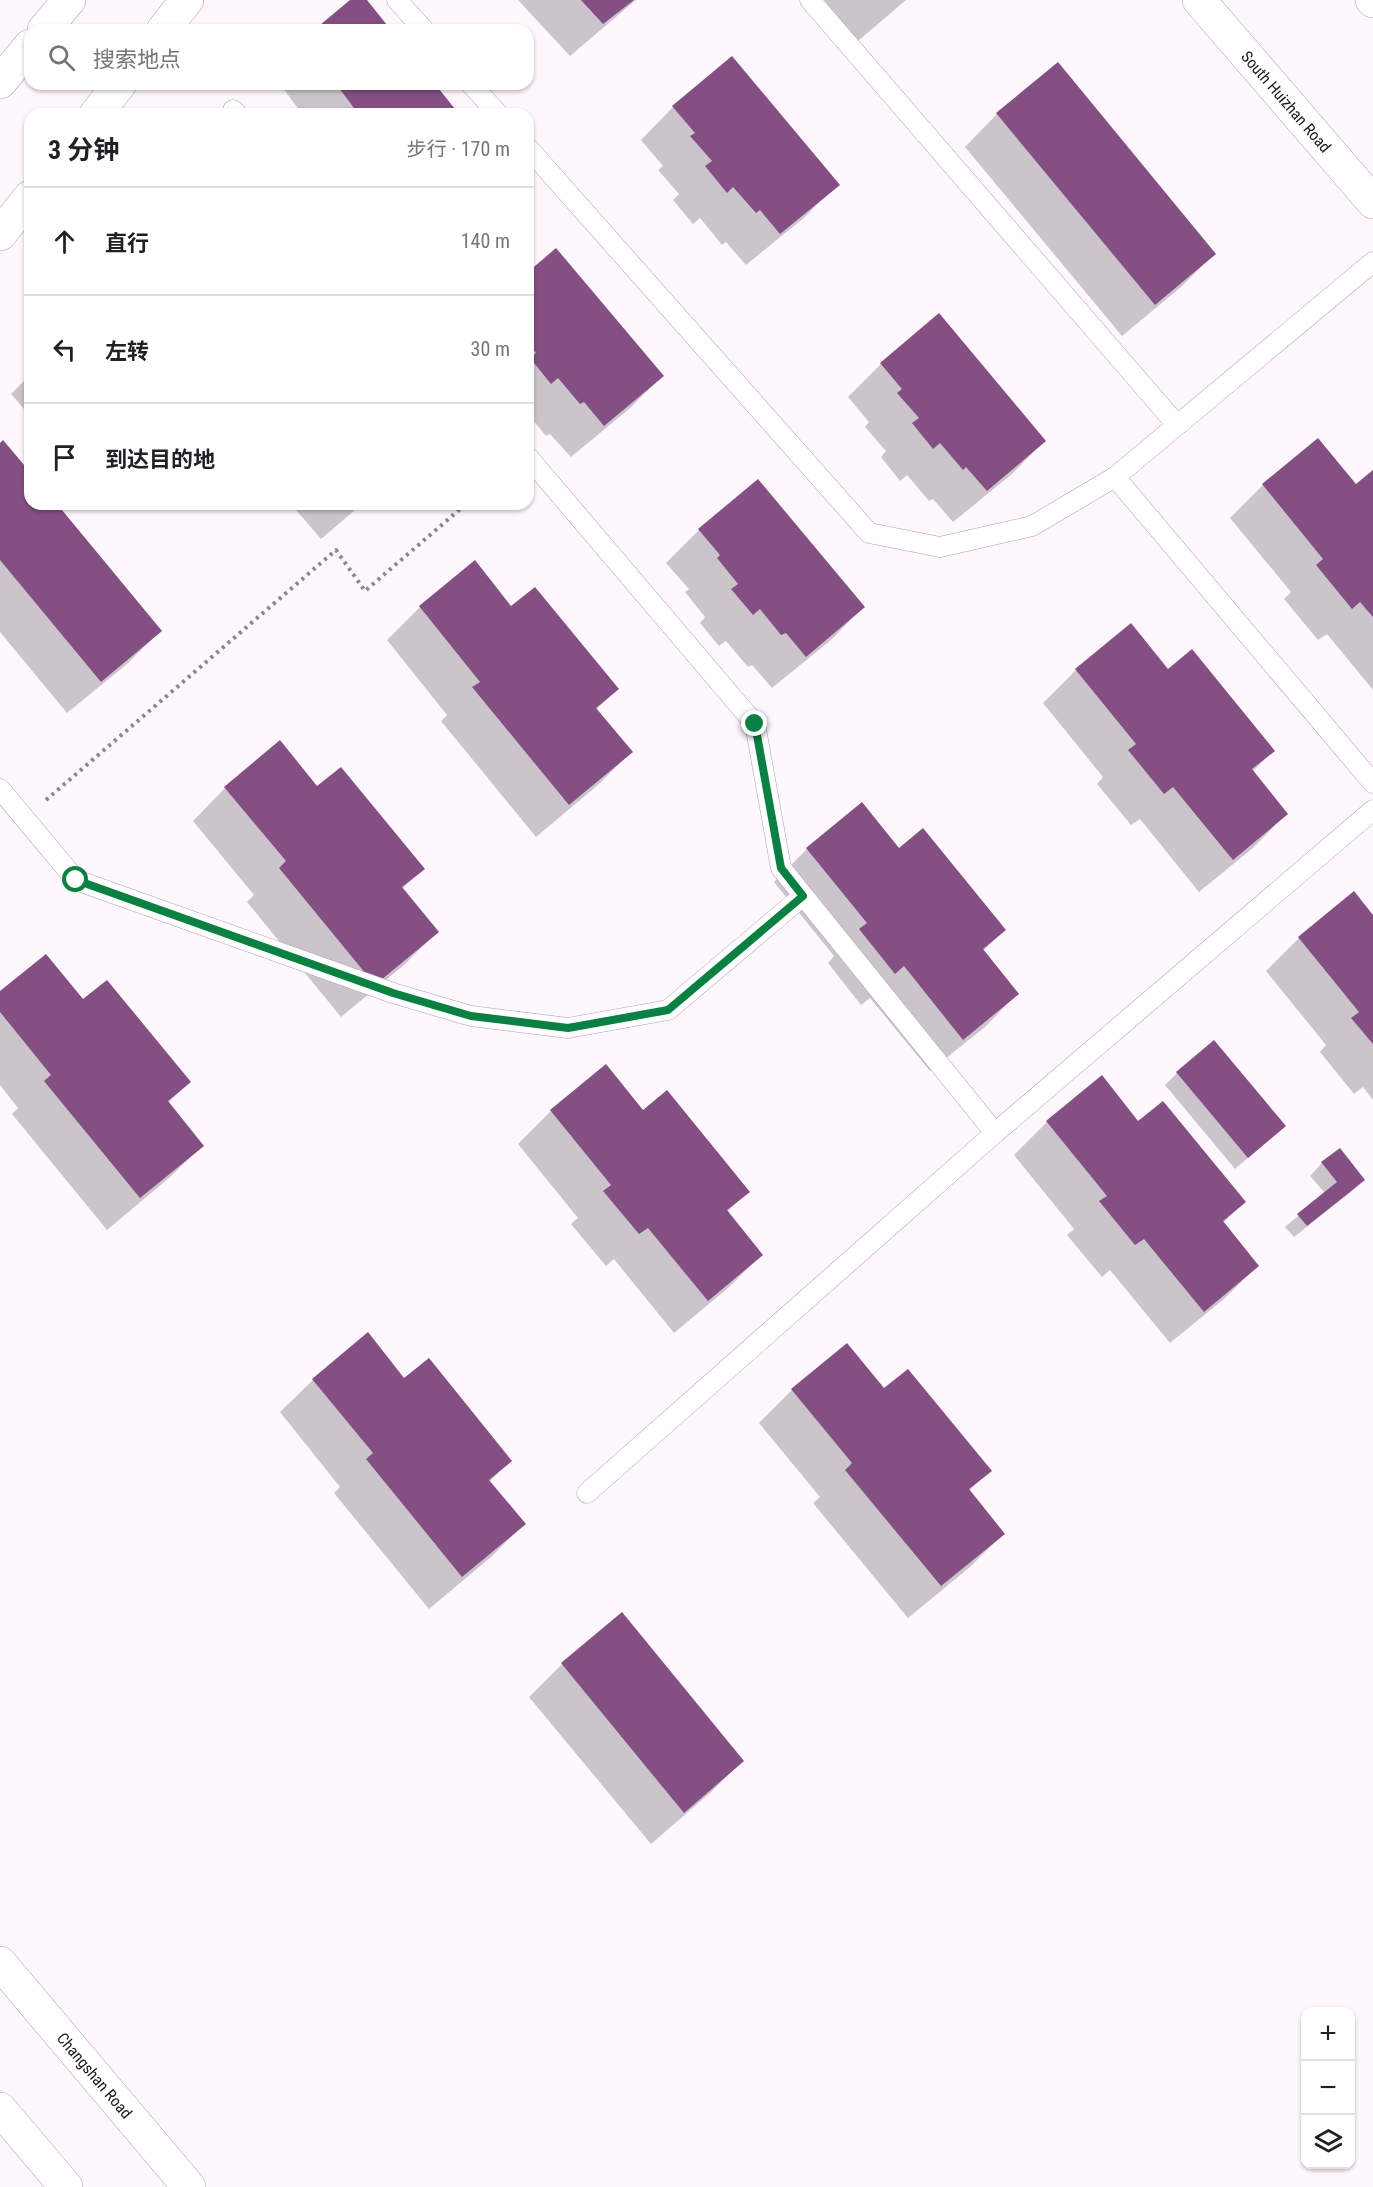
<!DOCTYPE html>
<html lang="zh">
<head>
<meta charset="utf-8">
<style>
  :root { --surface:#fff; --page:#f6f6f6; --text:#202124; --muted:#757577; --line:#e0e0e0 }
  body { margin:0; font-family:"Roboto Condensed","Noto Sans SC",sans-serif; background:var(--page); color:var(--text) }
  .controls { position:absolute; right:18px; bottom:18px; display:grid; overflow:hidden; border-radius:12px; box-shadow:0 2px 4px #0004 }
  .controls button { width:54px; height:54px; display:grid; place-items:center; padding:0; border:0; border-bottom:2px solid var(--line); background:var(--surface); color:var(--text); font:30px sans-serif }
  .stop { position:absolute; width:18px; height:18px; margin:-14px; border:4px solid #0b8043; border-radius:50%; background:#fff }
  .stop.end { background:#0b8043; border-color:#fff; box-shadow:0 2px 6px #0008 }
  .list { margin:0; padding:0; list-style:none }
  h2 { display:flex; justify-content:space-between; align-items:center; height:78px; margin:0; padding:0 24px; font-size:26px }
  h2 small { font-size:20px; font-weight:400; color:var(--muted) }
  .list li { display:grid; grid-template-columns:39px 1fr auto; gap:18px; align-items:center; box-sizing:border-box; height:108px; padding:0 24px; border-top:2px solid var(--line) }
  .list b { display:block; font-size:22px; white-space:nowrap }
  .list em { font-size:20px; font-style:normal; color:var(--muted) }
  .icon { flex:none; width:33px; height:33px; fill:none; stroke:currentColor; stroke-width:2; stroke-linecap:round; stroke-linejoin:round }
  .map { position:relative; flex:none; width:1373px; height:2187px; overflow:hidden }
  .search { position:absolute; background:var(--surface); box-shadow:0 2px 4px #0004; left:24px; top:24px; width:510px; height:66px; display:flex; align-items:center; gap:15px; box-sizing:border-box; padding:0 21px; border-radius:18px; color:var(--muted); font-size:22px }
  .panel { position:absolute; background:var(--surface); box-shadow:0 2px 4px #0004; left:24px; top:108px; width:510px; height:402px; border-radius:18px }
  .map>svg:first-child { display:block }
  .shadow { fill:#0003 }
  .building { fill:#844f83 }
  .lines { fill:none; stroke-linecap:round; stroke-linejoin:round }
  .service-casing { stroke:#b09faf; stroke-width:21 }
  .tertiary-casing { stroke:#b09faf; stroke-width:34 }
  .secondary-casing { stroke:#b09faf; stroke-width:34 }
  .path { stroke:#8c868c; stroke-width:4; stroke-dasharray:3 4.5; stroke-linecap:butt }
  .service { stroke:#fff; stroke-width:20 }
  .tertiary { stroke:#fff; stroke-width:33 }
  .secondary { stroke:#fff; stroke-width:33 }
  .route { stroke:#0b8043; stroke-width:8 }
  .labels { text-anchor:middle; stroke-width:6; stroke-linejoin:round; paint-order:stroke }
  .street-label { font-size:16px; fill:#1e181e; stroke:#fff }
</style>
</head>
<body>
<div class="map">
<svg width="1373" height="2187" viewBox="0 0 1373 2187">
  <rect width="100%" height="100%" fill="#fef7fe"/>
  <g class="shadow">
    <polygon points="518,0 636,0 570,56"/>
    <polygon points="824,0 906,0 858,41"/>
    <polygon points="280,84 433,84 457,114 302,114"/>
    <polygon points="673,107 837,184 805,217 746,265 726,242 722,245 700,218 693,224 673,200 679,194 658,170 663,166 641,140"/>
    <polygon points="997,114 1214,254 1181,287 1122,336 965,147"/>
    <polygon points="528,274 662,376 629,409 571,457 550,434 546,436 528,414"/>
    <polygon points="939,315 1044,441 1012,474 953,522 933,499 929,501 907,475 900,481 881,457 886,451 865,427 869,422 848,397 881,364"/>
    <polygon points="30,375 30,416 11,394"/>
    <polygon points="0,445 30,474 30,504 55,504 160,631 127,664 67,713 0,632"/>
    <polygon points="1373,471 1373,690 1327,634 1318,640 1284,599 1291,592 1230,518 1263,485 1355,486"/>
    <polygon points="291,504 362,504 321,539"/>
    <polygon points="699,530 863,607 831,640 772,688 752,665 748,667 726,641 719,646 700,623 705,617 685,592 689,589 666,563"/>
    <polygon points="474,562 511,608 617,689 596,710 631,752 598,785 536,837 441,721 447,715 387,640 420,607"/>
    <polygon points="1076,670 1273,751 1252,772 1286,814 1254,847 1199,892 1140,819 1131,825 1097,784 1103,777 1043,703"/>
    <polygon points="225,788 317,788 423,869 402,889 437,932 404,965 341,1017 247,902 254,895 193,821"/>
    <polygon points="861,804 899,850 1004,930 983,951 1017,994 985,1027 930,1071 870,998 861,1005 828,963 834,956 774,882 807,849"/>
    <polygon points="1354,894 1373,917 1373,1100 1363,1087 1354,1094 1320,1052 1326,1045 1266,971 1299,938"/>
    <polygon points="0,993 83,1001 189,1082 168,1103 202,1146 169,1178 107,1230 12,1114 18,1108 0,1085"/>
    <polygon points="605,1066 643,1112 748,1192 727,1212 761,1255 728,1288 674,1333 614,1259 606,1266 571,1224 578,1218 518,1144 551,1111"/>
    <polygon points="1177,1073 1271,1138 1235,1169 1165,1085"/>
    <polygon points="1101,1077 1138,1123 1244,1202 1223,1223 1257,1266 1224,1299 1170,1343 1110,1270 1102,1277 1067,1235 1074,1229 1014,1155 1047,1122"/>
    <polygon points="1322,1163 1363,1180 1351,1192 1294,1237 1285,1227 1325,1193 1310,1176"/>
    <polygon points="313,1380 404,1380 510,1461 489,1482 524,1524 491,1557 429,1609 334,1493 340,1487 280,1412"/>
    <polygon points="792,1390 884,1390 990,1470 969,1491 1003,1534 970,1567 908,1618 813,1503 820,1497 759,1423"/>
    <polygon points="622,1615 742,1761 709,1794 651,1844 529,1697 562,1664"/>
  </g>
  <g class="building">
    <polygon points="350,0 367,0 391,30 314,30"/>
    <polygon points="581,0 634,0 603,24"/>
    <polygon points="732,56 840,185 780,234 760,210 756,213 733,187 727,193 705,166 712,161 690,136 695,133 672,106"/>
    <polygon points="1058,62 1216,254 1155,305 996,113"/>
    <polygon points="336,84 435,84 459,114 350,114 349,112 354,108"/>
    <polygon points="556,248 664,376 604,426 584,402 580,404 558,378 551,384 530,358 536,353 528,343 528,272"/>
    <polygon points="939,313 1046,441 987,491 966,467 963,470 940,443 933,449 912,423 919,418 897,393 902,389 880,363"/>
    <polygon points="1318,438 1356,484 1373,470 1373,617 1360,602 1352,609 1316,565 1323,559 1262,484"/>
    <polygon points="3,440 30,472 30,504 57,504 162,631 101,682 0,560 0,443"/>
    <polygon points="758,479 865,607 806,657 786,633 781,635 760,609 753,615 731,589 738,584 717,558 720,555 698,529"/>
    <polygon points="475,560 511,606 535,587 619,689 596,708 633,752 569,805 472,687 480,682 419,606"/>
    <polygon points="1131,623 1168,669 1192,649 1275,751 1252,769 1288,814 1233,860 1173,787 1164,794 1128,750 1136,744 1075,669"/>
    <polygon points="280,740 317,786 341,767 425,869 402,887 439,932 375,985 279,868 286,861 224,787"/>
    <polygon points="862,802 899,848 923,828 1006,930 983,949 1019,994 963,1040 904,966 895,974 859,929 867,923 806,848"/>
    <polygon points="1354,891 1373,915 1373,1044 1351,1018 1359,1012 1298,937"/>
    <polygon points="46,954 83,999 107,980 191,1082 168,1101 204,1146 140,1198 44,1081 51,1075 0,1012 0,991"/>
    <polygon points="1214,1040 1286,1126 1248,1158 1176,1072"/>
    <polygon points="606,1064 643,1110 667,1090 750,1192 727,1210 763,1255 708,1301 648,1228 639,1234 603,1191 611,1185 550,1110"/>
    <polygon points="1102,1075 1138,1121 1163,1101 1246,1202 1223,1221 1259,1266 1204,1312 1144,1239 1135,1245 1099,1201 1107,1196 1046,1121"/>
    <polygon points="1340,1148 1365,1180 1307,1226 1297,1214 1337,1182 1321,1162"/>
    <polygon points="368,1332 404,1378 429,1358 512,1461 489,1480 526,1524 462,1577 366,1459 373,1453 312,1379"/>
    <polygon points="847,1343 884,1388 908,1369 992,1471 969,1489 1005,1534 941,1586 845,1470 852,1463 791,1389"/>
    <polygon points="622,1612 744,1761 684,1813 561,1663"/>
  </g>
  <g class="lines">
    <defs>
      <g id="service">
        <polyline points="397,0 424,30"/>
        <polyline points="810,0 1177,425"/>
        <polyline points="471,84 498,114"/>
        <polyline points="233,110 237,114"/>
        <polyline points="528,148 869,533 940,547 1032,526 1115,477 1373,262"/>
        <polyline points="528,457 755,724 781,868 995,1133 1373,810"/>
        <polyline points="1115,477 1373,783"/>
        <polyline points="0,789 76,880 393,993 471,1016 568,1028 668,1010 803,896"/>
        <polyline points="587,1493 995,1133"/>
      </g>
      <g id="tertiary">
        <polyline points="44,30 69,0"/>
        <polyline points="163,30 187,0"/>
        <polyline points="0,82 30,46"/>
        <polyline points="96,114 120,84"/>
        <polyline points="0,234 30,197"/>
        <path id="s1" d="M 0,1963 L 189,2187"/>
        <polyline points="0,2109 66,2187"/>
      </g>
      <g id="secondary">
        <path id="s2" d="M 1199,0 L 1373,202"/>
        <polyline points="1372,0 1373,1"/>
      </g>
    </defs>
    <use href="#service" class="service-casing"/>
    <use href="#tertiary" class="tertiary-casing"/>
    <use href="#secondary" class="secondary-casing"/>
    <polyline class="path" points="46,800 336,550 365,591 466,504"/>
    <use href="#service" class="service"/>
    <use href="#tertiary" class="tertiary"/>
    <use href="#secondary" class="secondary"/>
  </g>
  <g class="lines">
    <polyline class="route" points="76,880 393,993 471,1016 568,1028 668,1010 803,896 781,868 755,724"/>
  </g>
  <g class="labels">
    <g class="street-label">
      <text dy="6" stroke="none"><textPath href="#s2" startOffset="134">South Huizhan Road</textPath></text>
      <text dy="6" stroke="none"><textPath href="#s1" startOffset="147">Changshan Road</textPath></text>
    </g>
  </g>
</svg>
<div class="controls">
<button>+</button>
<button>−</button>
<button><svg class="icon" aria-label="layers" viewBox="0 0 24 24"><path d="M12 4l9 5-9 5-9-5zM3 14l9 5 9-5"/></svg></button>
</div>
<div class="stop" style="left:76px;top:880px"></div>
<div class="stop end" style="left:755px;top:724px"></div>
<div class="search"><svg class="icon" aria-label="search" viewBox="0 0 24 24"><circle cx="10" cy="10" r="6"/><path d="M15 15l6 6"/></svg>搜索地点</div>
<section class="panel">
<h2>3 分钟<small>步行 · 170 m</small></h2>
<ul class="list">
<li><svg class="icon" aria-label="ahead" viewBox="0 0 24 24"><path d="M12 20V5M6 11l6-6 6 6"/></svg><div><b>直行</b></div><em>140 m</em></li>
<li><svg class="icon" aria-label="left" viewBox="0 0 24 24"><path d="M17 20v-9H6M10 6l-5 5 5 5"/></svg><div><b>左转</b></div><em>30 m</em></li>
<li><svg class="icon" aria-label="arrive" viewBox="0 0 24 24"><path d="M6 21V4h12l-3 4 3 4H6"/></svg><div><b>到达目的地</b></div></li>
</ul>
</section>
</div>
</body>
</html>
